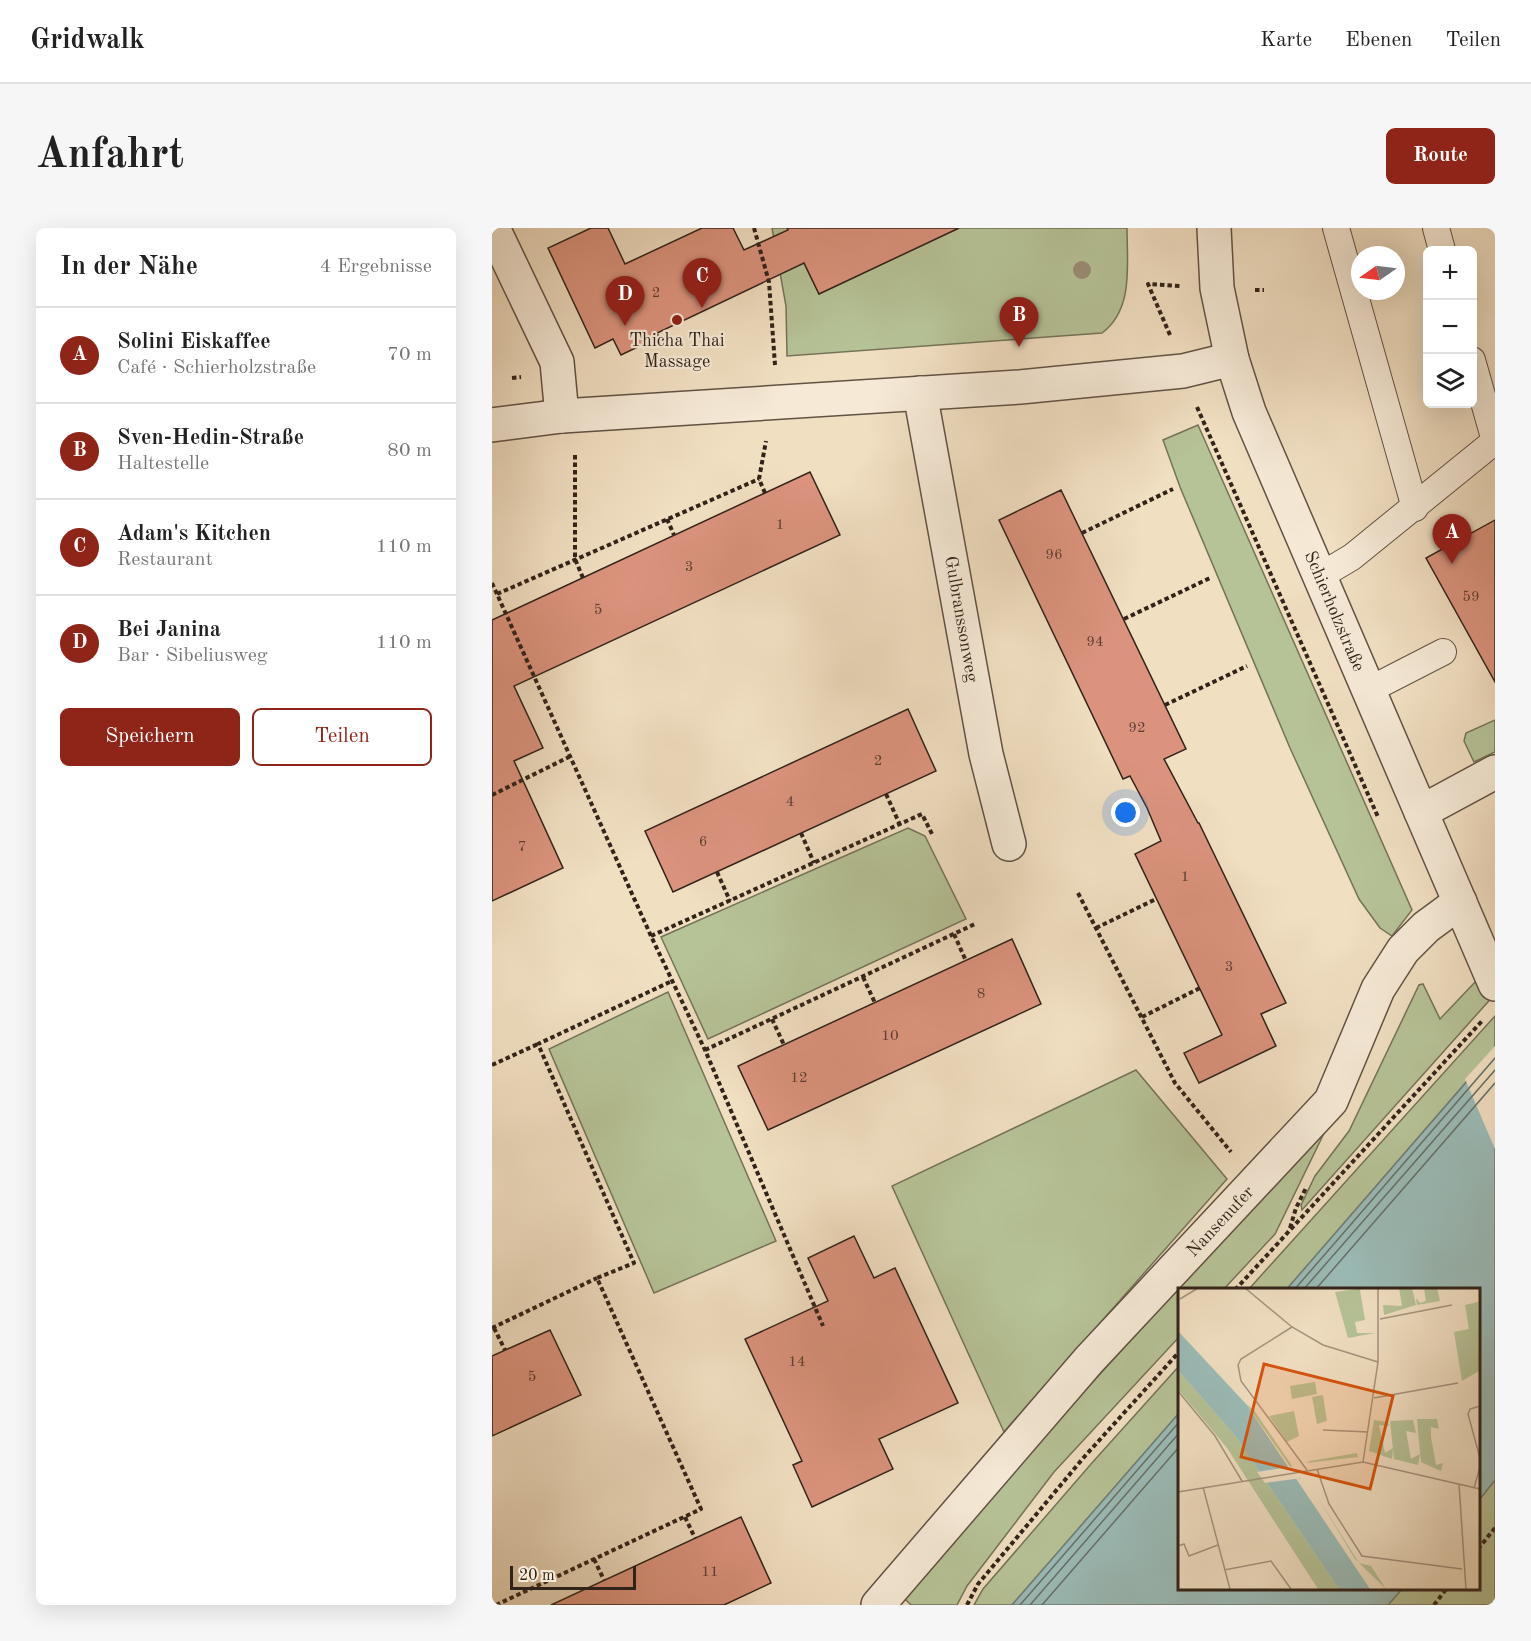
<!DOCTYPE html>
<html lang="de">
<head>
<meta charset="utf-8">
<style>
  :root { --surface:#fff; --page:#f6f6f6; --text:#222; --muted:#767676; --line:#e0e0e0; --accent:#8f2418 }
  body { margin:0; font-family:"Old Standard TT",serif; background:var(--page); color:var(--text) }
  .controls { position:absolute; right:18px; top:18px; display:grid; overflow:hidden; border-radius:9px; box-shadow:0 6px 24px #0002 }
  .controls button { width:54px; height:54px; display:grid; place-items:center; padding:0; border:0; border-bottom:2px solid var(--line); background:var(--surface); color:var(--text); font:30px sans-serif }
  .compass { position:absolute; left:859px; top:18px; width:54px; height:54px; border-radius:50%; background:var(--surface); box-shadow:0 6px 24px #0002; rotate:256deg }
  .scale { position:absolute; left:18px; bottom:15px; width:126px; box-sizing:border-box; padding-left:6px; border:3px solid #32231a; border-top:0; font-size:16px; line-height:21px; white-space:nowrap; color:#32231a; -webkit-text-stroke:4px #f6ead7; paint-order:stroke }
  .you { position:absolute; left:634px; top:585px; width:21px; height:21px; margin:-15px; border:4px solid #fff; border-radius:50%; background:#1a73e8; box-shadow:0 0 0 9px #1a73e833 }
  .badge { display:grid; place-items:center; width:39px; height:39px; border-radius:50%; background:var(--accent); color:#fff; font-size:20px; font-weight:700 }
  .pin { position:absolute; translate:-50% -50px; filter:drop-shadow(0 2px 3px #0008) }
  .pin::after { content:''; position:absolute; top:32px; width:21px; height:18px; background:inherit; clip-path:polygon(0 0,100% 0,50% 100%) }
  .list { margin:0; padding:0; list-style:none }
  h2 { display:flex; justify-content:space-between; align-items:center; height:78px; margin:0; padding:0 24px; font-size:26px }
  h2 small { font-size:20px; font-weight:400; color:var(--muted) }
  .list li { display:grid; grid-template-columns:39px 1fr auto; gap:18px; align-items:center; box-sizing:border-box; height:96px; padding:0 24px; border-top:2px solid var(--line) }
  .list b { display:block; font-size:22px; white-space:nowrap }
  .list p { margin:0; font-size:20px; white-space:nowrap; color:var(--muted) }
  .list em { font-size:20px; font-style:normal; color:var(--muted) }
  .actions { display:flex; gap:12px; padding:18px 24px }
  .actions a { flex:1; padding:14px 0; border:2px solid var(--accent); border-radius:9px; text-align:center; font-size:21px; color:var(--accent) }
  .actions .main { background:var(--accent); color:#fff }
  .icon { flex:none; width:33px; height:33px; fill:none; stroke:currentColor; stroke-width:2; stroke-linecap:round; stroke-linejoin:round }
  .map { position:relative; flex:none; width:1003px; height:1377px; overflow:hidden; border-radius:9px }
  header { display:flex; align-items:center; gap:36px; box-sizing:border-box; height:84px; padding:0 30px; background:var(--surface); border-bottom:2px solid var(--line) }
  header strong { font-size:28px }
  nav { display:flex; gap:33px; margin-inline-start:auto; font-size:21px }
  .intro { display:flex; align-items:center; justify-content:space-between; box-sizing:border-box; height:144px; padding:0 36px }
  h1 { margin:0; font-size:42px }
  .button { padding:15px 27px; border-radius:9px; background:var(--accent); color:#fff; font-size:21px; font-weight:700 }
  main { display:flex; gap:36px; padding:0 36px }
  aside { flex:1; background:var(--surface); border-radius:9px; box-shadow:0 6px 24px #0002 }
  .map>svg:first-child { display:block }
  .green { fill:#b6c397; stroke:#747358; stroke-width:1.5 }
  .water { fill:#9bbcb8; stroke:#717f79; stroke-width:1.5 }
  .pier { fill:#f1dfc2 }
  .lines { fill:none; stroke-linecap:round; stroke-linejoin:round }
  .shore { stroke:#667069; stroke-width:1.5 }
  .building { fill:#db937d; stroke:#32231a; stroke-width:1.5 }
  .service-casing { stroke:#625244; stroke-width:28 }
  .minor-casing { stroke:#625244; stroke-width:36 }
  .tertiary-casing { stroke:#625244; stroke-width:36 }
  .path { stroke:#32231a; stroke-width:4; stroke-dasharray:4.5 3; stroke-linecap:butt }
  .service { stroke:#f6ead7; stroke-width:26 }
  .minor { stroke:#f6ead7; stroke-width:33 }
  .tertiary { stroke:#f6ead7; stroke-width:33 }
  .tree { fill:#9a8e77 }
  .poi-dot { fill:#8f2418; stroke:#f6ead7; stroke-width:2 }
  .labels { text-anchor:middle; stroke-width:4.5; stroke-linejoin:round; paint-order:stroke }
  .number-label { font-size:15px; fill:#5c3f33 }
  .poi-label { font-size:18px; fill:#32231a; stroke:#f6ead7 }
  .street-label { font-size:18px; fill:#32231a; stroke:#f6ead7 }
  .inset-road { fill:none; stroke:#a5947f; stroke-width:1.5 }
  .view { fill:#d6540d; fill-opacity:0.15; stroke:#d6540d; stroke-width:3 }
  .inset-edge { fill:none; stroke:#32231a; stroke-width:3 }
</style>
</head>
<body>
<header>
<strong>Gridwalk</strong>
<nav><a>Karte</a><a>Ebenen</a><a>Teilen</a></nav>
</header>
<div class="intro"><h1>Anfahrt</h1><a class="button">Route</a></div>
<main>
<aside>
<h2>In der Nähe<small>4 Ergebnisse</small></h2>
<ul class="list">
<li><span class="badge">A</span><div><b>Solini Eiskaffee</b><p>Café · Schierholzstraße</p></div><em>70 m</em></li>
<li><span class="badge">B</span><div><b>Sven-Hedin-Straße</b><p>Haltestelle</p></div><em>80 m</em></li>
<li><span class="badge">C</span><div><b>Adam's Kitchen</b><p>Restaurant</p></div><em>110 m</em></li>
<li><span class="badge">D</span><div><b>Bei Janina</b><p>Bar · Sibeliusweg</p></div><em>110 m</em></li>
</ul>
<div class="actions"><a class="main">Speichern</a><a>Teilen</a></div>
</aside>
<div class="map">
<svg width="1003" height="1377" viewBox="0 0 1003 1377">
  <rect width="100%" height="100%" fill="#f1dfc2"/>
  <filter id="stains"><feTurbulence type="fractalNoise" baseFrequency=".00333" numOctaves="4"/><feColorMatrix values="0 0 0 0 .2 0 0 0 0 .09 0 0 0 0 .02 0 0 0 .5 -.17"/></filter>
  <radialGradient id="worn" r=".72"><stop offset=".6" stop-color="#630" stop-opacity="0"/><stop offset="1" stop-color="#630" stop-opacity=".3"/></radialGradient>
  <g class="green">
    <path d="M 280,0 L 299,0 L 296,2 L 327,66 L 467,0 L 635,0 C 635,36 642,81 610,105 L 295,128 L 294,78 Z"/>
    <polygon points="706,197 920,682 900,708 888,700 867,671 798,520 688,259 671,212"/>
    <polygon points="1003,492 1003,524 982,534 972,513 974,505"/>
    <polygon points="416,600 433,608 474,691 216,811 169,709"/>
    <polygon points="1003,733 1003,766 810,982 809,977 823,948 857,903 927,757 931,756 948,791"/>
    <polygon points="176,764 284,1013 162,1065 57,821"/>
    <polygon points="1003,788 1003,821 794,1062 756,1062"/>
    <polygon points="644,842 735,951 512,1204 400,958"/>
    <polygon points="837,895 783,1006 731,1062 688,1062 688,1108 562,1244 475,1358 465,1377 419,1377 412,1370 546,1214"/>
    <polygon points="688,1137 688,1184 520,1377 482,1377 491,1361 599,1236"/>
    <polygon points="1003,1252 1003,1377 896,1377 910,1361 986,1360 987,1272"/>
  </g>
  <g class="water">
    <polygon points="1003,821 1003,1252 987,1272 986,1062 794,1062"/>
    <polygon points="688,1184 688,1360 910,1361 896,1377 520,1377"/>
  </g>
  <polygon class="pier" points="1003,818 1003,921 973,851"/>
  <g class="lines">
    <g class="shore">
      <polyline points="802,1062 1003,830"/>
      <polyline points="811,1062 1003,842"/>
      <polyline points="823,1062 1003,855"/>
      <polyline points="528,1377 688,1193"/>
      <polyline points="538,1377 688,1204"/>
      <polyline points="550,1377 688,1218"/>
    </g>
  </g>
  <g class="building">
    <polygon points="99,0 116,0 133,36 210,0 241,0 252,22 296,2 295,0 467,0 327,66 312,35 165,105 167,109 129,127 121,111 103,120 56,20"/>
    <polygon points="318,244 348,307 22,458 51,520 22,533 71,640 0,673 0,392"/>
    <polygon points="569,262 694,521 672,531 706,595 707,595 794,775 769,786 784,818 707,855 692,825 730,807 643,626 669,613 655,580 638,548 631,551 507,292"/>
    <polygon points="1003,292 1003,454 934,330"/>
    <polygon points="416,481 444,543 181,664 153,603"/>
    <polygon points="520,711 549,776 276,902 246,838"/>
    <polygon points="362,1008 382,1050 403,1040 466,1175 387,1211 401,1241 320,1279 301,1237 310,1233 253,1111 336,1073 316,1030"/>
    <polygon points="58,1102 89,1167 0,1208 0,1128"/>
    <polygon points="249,1289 279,1355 232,1377 59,1377"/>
  </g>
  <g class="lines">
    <defs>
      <g id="service">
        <polyline points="844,0 923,280"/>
        <polyline points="944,0 950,22"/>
        <polyline points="828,348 860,329 1003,213 980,132"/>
        <polyline points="877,462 951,424"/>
      </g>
      <g id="minor">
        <polyline points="1,0 65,134 70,188"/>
        <polyline points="428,165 494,526 517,616"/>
        <polyline points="0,197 70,188 528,159 691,143 740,131"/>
        <polyline points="929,584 1003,544"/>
        <polyline points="386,1377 597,1132 839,873 886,761 911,722 934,699 968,674"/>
      </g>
      <polyline id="tertiary" points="722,0 725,60 740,131 757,184 1003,756"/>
    </defs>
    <use href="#service" class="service-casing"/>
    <use href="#minor" class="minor-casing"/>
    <use href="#tertiary" class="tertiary-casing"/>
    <g class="path">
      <polyline points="262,0 277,54 283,137"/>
      <polyline points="763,62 772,62"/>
      <polyline points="678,107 656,56 688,58"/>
      <polyline points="20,150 29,149"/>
      <polyline points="705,179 886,589"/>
      <polyline points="83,227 83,331 91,350"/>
      <polyline points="273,265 267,251 274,213"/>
      <polyline points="175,291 182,307"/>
      <polyline points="590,305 681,261"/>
      <polyline points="0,355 159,708 213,822 331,1098"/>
      <polyline points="5,366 267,251"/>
      <polyline points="632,391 718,350"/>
      <polyline points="673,477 755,438"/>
      <polyline points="394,566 408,597"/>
      <polyline points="0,567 77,529"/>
      <polyline points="309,605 322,635"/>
      <polyline points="225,644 238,673"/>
      <polyline points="586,665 683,855 739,924"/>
      <polyline points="604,700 664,671"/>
      <polyline points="462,706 474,733"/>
      <polyline points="159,708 430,586 440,606"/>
      <polyline points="371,749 383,775"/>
      <polyline points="650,789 708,760"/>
      <polyline points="280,791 292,817"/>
      <polyline points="213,822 483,696"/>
      <polyline points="0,837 46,816"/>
      <polyline points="798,1000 804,980 814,960"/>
      <polyline points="743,1062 990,793"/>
      <polyline points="0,1100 105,1050"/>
      <polyline points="2,1100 13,1122"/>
      <polyline points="193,1289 203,1310"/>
      <polyline points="986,1321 1003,1300"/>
      <polyline points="102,1331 112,1352"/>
      <polyline points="4,1377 209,1281 105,1050 142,1035 46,816 180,753"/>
      <polyline points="475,1377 486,1356 593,1228 688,1123"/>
      <polyline points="942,1377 955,1360"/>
    </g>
    <use href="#service" class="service"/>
    <use href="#minor" class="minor"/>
    <use href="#tertiary" class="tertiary"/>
  </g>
  <circle class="tree" cx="590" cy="42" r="9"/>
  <circle class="poi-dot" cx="185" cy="92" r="6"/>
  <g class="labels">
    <g class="number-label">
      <text x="164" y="69">2</text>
      <text x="288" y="301">1</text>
      <text x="562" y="331">96</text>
      <text x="197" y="343">3</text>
      <text x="979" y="373">59</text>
      <text x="106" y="386">5</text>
      <text x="603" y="418">94</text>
      <text x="645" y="504">92</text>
      <text x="386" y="537">2</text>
      <text x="298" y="578">4</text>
      <text x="211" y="618">6</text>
      <text x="30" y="623">7</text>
      <text x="693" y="653">1</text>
      <text x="737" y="743">3</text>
      <text x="489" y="770">8</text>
      <text x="398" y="812">10</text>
      <text x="307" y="854">12</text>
      <text x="305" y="1138">14</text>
      <text x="40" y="1153">5</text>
      <text x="218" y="1348">11</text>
    </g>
    <g class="poi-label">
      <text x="185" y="118">Thicha Thai<tspan x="185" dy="21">Massage</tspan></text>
    </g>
    <g class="street-label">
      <text transform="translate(843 383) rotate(67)" y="6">Schierholzstraße</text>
      <text transform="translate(470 391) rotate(80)" y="6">Gulbranssonweg</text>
      <text transform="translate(728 993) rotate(-47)" y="6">Nansenufer</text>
    </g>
  </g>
  <g transform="translate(686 1060)">
    <rect width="302" height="302" fill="#f1dfc2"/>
    <path d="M 186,0 L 182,2 L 187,32 L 177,34 L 179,45 L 197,45 L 170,50 L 157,4 ZM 221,0 L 234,0 L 238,17 L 206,27 L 205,17 L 224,18 ZM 246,0 L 259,0 L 262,13 L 239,17 L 238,10 L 242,15 L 248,13 ZM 300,14 L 301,83 L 284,93 L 276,44 L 291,41 L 287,17 ZM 0,82 L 58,149 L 161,301 L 140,301 L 49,160 L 0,101 ZM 137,94 L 139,106 L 114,111 L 112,98 ZM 145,107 L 149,133 L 139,136 L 134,109 ZM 68,116 L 76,122 L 123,191 L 121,191 ZM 116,123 L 121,148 L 109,154 L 91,128 ZM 239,131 L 259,131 L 261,141 L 253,139 L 253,149 L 258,177 L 265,175 L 263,183 L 243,174 ZM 196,132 L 210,134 L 211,138 L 201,137 L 207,165 L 215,160 L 214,171 L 191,163 ZM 235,132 L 238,145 L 228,143 L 233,171 L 242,166 L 240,177 L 216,171 L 212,133 ZM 179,165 L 180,169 L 128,175 L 132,173 ZM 139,208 L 181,275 L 193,278 L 208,301 L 177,271 Z" fill="#b6c397"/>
    <path d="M 0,43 L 68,116 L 192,301 L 161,301 L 58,149 L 0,82 Z" fill="#9bbcb8"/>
    <path d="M 116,178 L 124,190 L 87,195 L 79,184 Z" fill="#f1dfc2"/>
    <path class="inset-road" d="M 67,0 L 114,39 L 145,57 L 200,74M 2,11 L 20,0M 202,31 L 274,17M 114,39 L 63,71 L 60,77 L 63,93 L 129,182M 0,103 L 37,148 L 64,193M 196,110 L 280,95M 302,118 L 292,121 L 290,126 L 302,170M 145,142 L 190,144M 185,174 L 200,74 L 200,0M 139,181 L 151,216 L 184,268 L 284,281M 281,196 L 288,301M 25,199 L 52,301M 296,200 L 302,179M 0,204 L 185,174 L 302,201M 0,258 L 6,256 L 11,268 L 40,257M 46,282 L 93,273 L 113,301"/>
    <path class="view" d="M 86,76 L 215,108 L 192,201 L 63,169 Z"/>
    <rect width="302" height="302" class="inset-edge"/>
  </g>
  <rect width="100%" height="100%" filter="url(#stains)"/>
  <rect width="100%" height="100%" fill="url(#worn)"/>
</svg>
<div class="controls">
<button>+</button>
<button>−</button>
<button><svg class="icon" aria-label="layers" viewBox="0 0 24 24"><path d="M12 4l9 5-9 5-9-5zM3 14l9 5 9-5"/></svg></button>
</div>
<svg class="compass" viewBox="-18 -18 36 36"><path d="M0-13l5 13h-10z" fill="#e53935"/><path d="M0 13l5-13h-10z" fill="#767676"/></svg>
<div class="scale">20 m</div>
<div class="you"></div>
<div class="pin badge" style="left:960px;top:336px">A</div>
<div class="pin badge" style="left:527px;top:119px">B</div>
<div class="pin badge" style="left:210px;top:80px">C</div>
<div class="pin badge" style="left:133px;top:98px">D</div>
</div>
</main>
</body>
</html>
